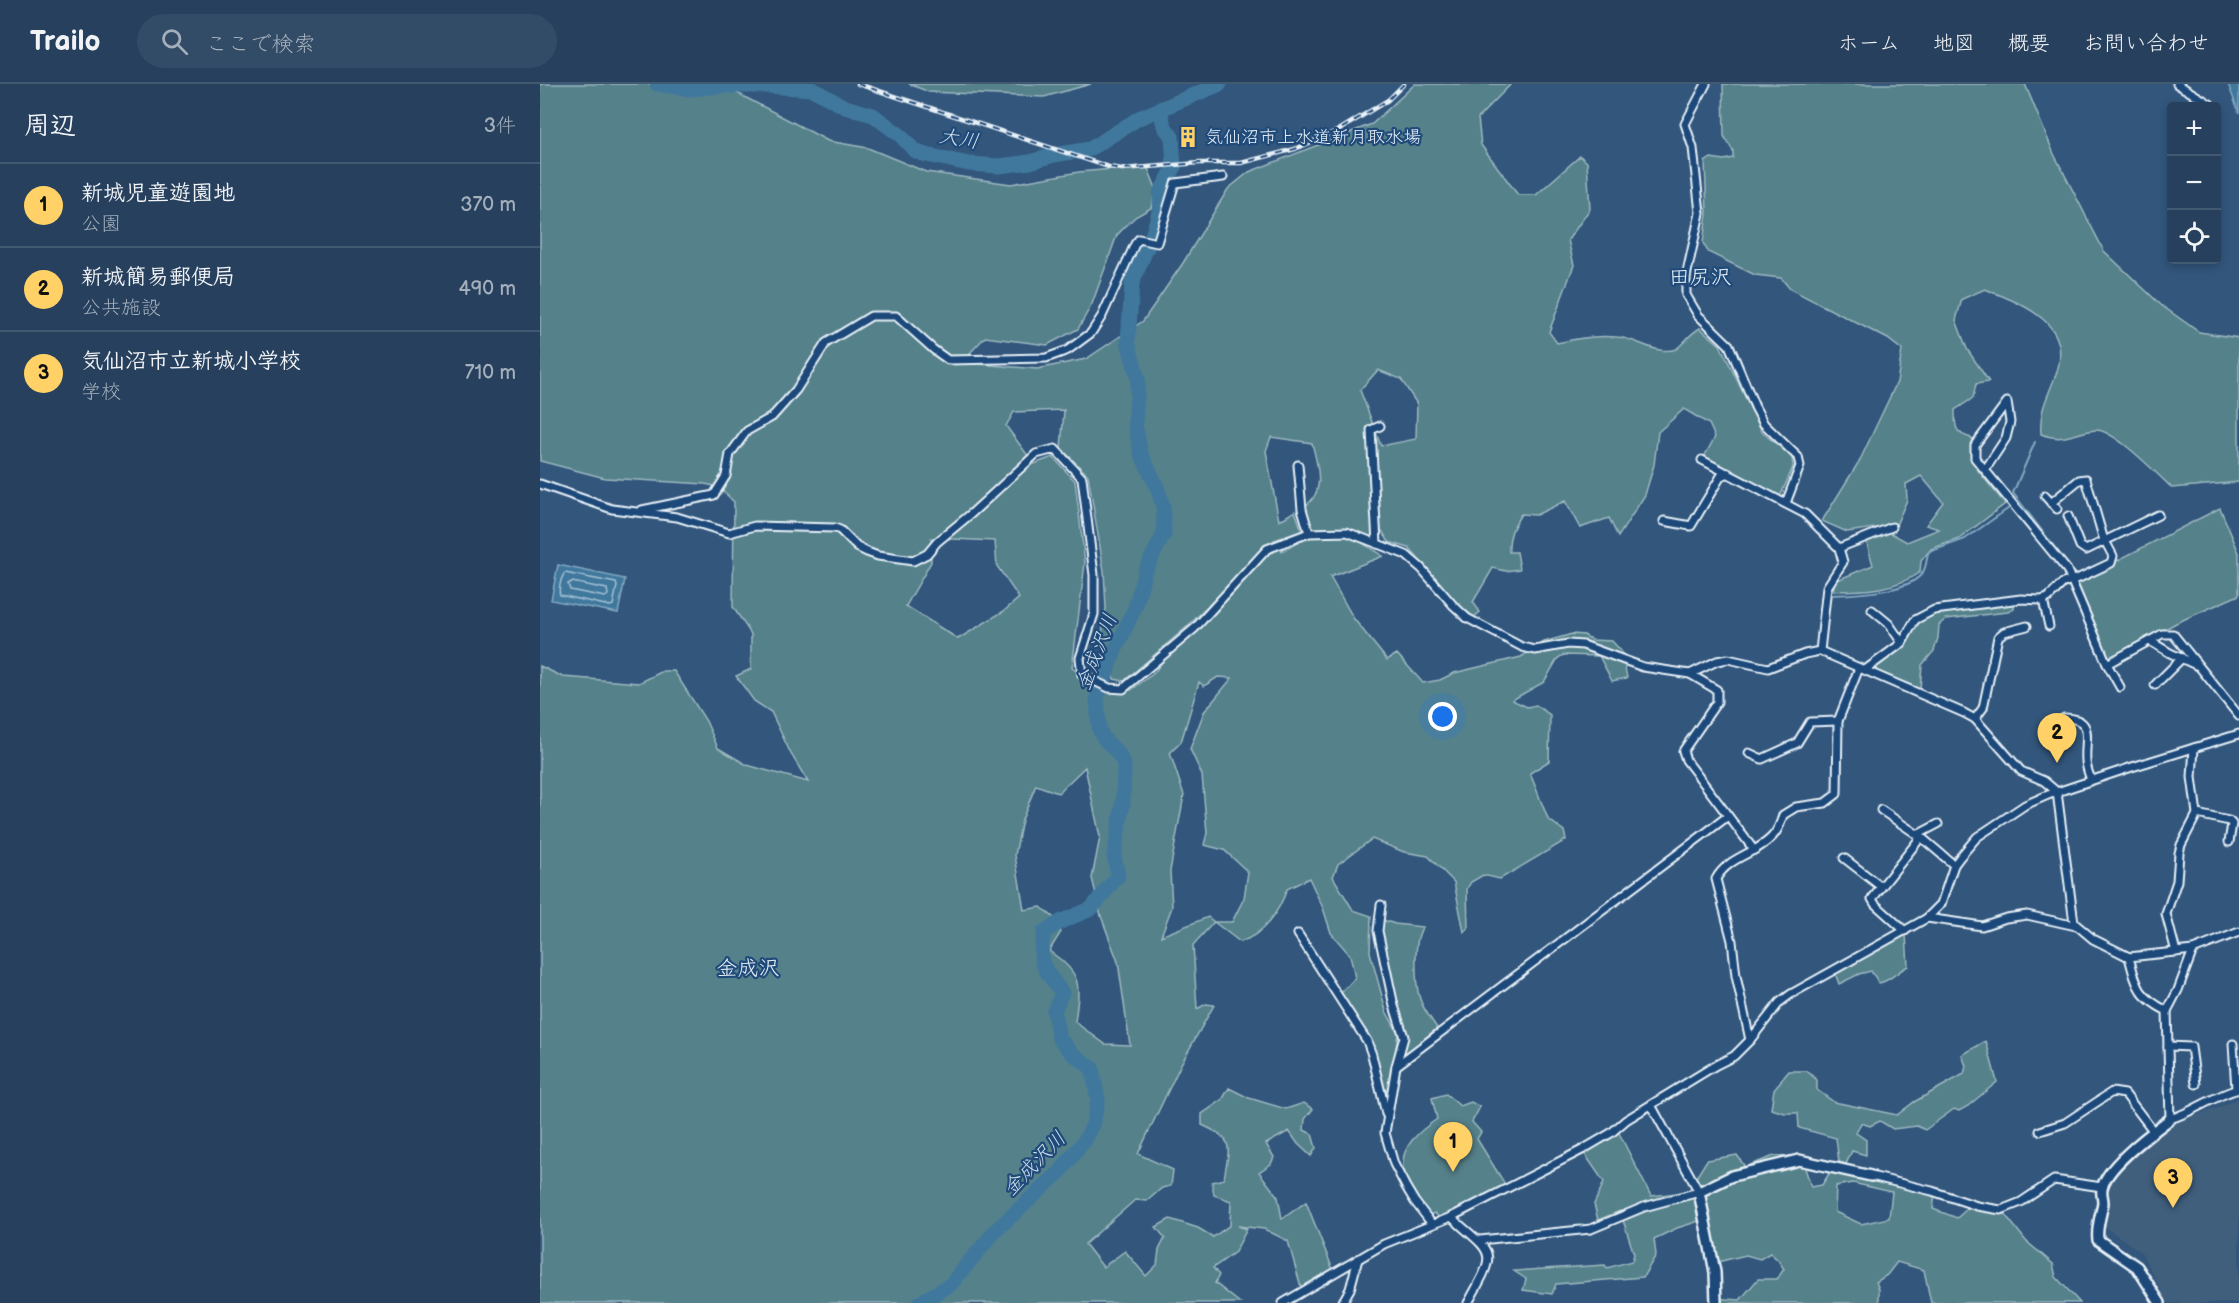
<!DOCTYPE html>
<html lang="ja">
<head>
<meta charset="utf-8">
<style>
  :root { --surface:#26405d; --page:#324b66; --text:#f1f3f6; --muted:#a4afbc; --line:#425972; --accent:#ffd166 }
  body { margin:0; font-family:"Balsamiq Sans","Klee One",sans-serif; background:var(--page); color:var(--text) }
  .controls { position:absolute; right:18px; top:18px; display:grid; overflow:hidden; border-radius:6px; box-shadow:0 3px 9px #0003 }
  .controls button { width:54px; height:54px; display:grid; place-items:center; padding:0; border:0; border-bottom:2px solid var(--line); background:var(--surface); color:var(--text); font:30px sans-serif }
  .you { position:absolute; left:903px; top:633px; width:21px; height:21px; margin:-15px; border:4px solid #fff; border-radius:50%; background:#1a73e8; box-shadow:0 0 0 9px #1a73e833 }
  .badge { display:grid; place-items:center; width:39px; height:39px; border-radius:50%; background:var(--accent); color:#111; font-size:20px; font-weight:700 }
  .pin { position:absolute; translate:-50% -50px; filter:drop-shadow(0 2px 3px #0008) }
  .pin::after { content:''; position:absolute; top:32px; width:21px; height:18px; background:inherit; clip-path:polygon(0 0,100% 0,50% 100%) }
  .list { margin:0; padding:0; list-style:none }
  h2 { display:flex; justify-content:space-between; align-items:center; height:78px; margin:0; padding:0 24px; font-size:26px }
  h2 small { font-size:20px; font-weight:400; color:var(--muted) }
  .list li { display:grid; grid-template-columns:39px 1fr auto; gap:18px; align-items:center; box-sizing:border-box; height:84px; padding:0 24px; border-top:2px solid var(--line) }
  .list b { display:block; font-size:22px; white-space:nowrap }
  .list p { margin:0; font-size:20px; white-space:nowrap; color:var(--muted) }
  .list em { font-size:20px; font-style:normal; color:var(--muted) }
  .icon { flex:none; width:33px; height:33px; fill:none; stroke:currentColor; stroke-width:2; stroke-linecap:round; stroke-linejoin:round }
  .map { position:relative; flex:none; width:1699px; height:1219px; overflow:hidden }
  header { display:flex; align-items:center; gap:36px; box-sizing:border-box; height:84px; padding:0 30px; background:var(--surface); border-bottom:2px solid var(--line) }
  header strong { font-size:28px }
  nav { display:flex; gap:33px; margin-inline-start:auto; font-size:21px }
  .search { width:420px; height:54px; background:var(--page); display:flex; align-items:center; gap:15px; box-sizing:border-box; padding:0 21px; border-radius:33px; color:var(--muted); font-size:22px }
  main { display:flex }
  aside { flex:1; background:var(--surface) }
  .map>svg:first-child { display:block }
  .built { fill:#405e7d }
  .green { fill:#54818a; stroke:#9eb9c1; stroke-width:1.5; fill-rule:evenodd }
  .water { fill:#41789d; stroke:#84a8c1; stroke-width:1.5 }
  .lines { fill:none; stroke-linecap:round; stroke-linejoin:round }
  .shore { stroke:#a5c1d4; stroke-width:1.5 }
  .stream { stroke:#84a8c1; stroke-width:2 }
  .river { stroke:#41789d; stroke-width:15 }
  .street-casing { stroke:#e8f1f8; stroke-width:11 }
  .secondary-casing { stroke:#e8f1f8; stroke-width:14 }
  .street { stroke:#1f4a7a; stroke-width:7 }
  .secondary { stroke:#1f4a7a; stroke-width:9 }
  .rail-casing { stroke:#e8f1f8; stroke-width:4.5 }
  .rail { stroke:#1f4a7a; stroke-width:2; stroke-dasharray:7; stroke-linecap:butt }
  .labels { text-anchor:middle; stroke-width:4.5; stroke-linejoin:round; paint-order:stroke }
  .poi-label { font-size:18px; fill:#e8f1f8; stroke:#1f4a7a; text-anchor:start }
  .water-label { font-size:20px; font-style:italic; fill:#cfdfea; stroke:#1f4a7a }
  .quarter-label { font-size:21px; fill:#e8f1f8; stroke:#1f4a7a }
</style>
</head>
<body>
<header>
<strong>Trailo</strong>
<div class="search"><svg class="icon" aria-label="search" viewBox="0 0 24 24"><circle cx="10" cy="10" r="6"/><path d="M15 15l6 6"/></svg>ここで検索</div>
<nav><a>ホーム</a><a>地図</a><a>概要</a><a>お問い合わせ</a></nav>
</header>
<main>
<aside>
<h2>周辺<small>3件</small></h2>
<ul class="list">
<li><span class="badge">1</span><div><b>新城児童遊園地</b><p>公園</p></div><em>370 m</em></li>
<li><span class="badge">2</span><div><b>新城簡易郵便局</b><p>公共施設</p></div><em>490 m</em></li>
<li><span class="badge">3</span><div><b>気仙沼市立新城小学校</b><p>学校</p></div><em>710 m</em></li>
</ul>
</aside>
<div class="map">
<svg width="1699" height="1219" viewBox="0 0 1699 1219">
  <rect width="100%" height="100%" fill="#32567c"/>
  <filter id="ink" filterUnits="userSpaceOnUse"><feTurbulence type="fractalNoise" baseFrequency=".0167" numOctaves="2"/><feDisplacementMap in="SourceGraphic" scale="12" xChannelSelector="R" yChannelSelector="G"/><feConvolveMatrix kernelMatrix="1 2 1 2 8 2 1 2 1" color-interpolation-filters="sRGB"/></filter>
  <g filter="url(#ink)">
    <polygon class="built" points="1699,1014 1699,1219 1628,1219 1601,1168 1566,1144 1568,1104 1575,1087 1603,1059 1636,1037 1678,1024"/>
    <g class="green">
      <path d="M 0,0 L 180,0 L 288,57 L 328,64 L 386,88 L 471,100 L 539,88 L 607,82 L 616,104 L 611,124 L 595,133 L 577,151 L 552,220 L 538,245 L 507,261 L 445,253 L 430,269 L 439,280 L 497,285 L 546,275 L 603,237 L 643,179 L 688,105 L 709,88 L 832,40 L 875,0 L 971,0 L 938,34 L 941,61 L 978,111 L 996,111 L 1040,72 L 1047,78 L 1050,125 L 1028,156 L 1034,181 L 1009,248 L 1017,259 C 1037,254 1056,251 1077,253 C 1096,254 1117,272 1136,265 C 1142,262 1150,249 1160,244 L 1180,261 L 1222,348 L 1252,373 L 1253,383 L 1240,413 L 1164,373 L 1175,353 L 1169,340 L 1144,325 L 1118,348 L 1114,381 L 1105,411 L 1078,453 L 1069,434 L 1040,444 L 1025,417 L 996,431 L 981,430 C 973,443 968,452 969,468 L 977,468 L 980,485 L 966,487 L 953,484 L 933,518 L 940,528 L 934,533 L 916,519 L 869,464 L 849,458 L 835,436 L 833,455 L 808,445 L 771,446 L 765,422 C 787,407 777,380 772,359 L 731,353 L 726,367 L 739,437 L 755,427 L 762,447 L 734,456 L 649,541 L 584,597 L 574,595 L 561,555 L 566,524 L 564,487 L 548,391 L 521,364 L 524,326 L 474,328 L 466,342 L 494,380 L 513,373 L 535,397 L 545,479 L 532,584 L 566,608 L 591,606 L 614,589 L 627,571 L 731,463 L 739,460 L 742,468 L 767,453 L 808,450 L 843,472 L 790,493 L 814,535 L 847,576 L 857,570 L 883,599 L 900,596 L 914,589 L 981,573 L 1004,558 L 1032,550 L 1044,551 L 1052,556 L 1072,557 L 1082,568 L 1087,594 L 1072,597 L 1059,572 L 1023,571 L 1018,574 L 1004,598 L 972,616 L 987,623 L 996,621 L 1010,631 L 1009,677 L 990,689 L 1008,735 L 1024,747 L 1026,756 L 960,795 L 943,791 L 931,798 L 927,805 L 928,844 L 924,848 L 914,798 L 888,772 L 864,768 L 832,755 L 798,780 L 793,793 L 813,826 L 831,832 L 830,868 L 846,927 L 858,949 L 848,1021 L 831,959 L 801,909 L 815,894 L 810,871 L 791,849 L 783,824 L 769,794 L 747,805 C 739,828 723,851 700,858 L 674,838 L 653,861 L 657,925 L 666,920 L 674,921 L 641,980 L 598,1070 L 633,1086 L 631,1102 L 622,1104 L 607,1117 L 595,1116 L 545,1160 L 563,1183 L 585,1167 L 606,1192 L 617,1181 L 619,1166 L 625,1154 L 616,1143 L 630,1135 L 658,1144 L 673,1153 L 690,1141 L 691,1117 L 674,1111 L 672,1098 L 684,1095 C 689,1062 696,1056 662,1041 L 662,1030 L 682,1016 L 689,1004 L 709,1014 L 746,1025 L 764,1019 L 773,1025 L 765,1035 L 764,1046 L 772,1050 L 776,1064 L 771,1072 L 758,1060 L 749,1047 L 726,1060 L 734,1073 L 731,1080 L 719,1088 L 738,1113 L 742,1135 L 766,1118 L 793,1186 L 761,1203 L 748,1157 L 724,1145 L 698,1142 L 707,1145 L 695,1168 L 673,1184 L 679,1191 L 675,1199 L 700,1219 L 0,1219 L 0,582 L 23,593 L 99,599 L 123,587 L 134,587 L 166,637 L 178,664 L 207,681 L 268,698 L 251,670 L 231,628 L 214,617 L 196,592 L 211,585 L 211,550 L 193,523 L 194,418 L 179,403 L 165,400 L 65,394 L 0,377 ZM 838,286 L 861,295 L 877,320 L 876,355 L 841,362 L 820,306 ZM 834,367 L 839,423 L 834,424 ZM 391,454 L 455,457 L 457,482 L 479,514 L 464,527 L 418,555 L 366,522 L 391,478 ZM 678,593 L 692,594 L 664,628 L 650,665 L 662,691 L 667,749 L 664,761 L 684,766 L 708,788 L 704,814 L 692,838 L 674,838 L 668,833 L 621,852 L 632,823 L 630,787 L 644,711 L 630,669 L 641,658 L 659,598 L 664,602 ZM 545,683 L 560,753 L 552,794 L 561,832 L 578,878 L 590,961 L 565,960 L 535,938 C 540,900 543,890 509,867 L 521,848 L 513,833 L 501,823 L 484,826 L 475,771 L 482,736 L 496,701 L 518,709 Z"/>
      <polygon points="369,0 551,0 504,13 389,8"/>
      <path d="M 1183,0 L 1485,0 L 1514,70 L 1564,167 L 1621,221 L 1659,248 L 1699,254 L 1699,398 L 1632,404 C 1618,391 1573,344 1555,346 C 1532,349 1525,359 1501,350 C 1499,327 1507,314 1515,293 C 1536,240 1485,221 1445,205 L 1422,215 L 1416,236 L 1427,265 L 1449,298 L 1436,300 L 1433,314 L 1415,326 C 1415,342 1414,350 1432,354 L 1436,384 L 1465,420 L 1419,455 L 1391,465 L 1381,477 L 1380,488 C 1356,506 1322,507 1293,507 L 1295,497 L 1333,481 L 1326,456 L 1349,448 L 1367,458 L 1399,445 L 1386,441 L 1403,418 L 1381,392 L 1366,400 L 1367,416 L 1356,441 L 1307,448 L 1282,437 L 1320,376 L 1357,298 L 1362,266 L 1348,255 L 1250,205 L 1241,194 L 1215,191 L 1168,168 L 1163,159 L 1167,130 L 1165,78 L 1171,74 L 1184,76 L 1193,74 L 1193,67 L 1184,52 Z"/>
      <polygon points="1680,424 1699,469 1699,511 1636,539 1574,574 1564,570 1535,498"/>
      <polygon points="1468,520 1474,521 1474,525 1468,528 1406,535 1399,541 1398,554 1394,567 1382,581 1380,605 1337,587 1335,583 1359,566 1377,539 1385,532 1398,528"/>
      <path d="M 843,836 L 855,840 L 883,843 C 873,854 875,901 880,915 C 883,925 891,935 897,944 L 863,972 L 867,952 L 852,903 L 841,848 Z"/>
      <path d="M 1366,850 L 1368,882 C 1358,887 1350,897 1339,899 L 1331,887 L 1319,890 L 1299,900 L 1295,889 Z"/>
      <polygon points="1446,957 1457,998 1428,1022 1419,1027 1414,1025 1385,1046 1377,1042 1353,1045 1340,1037 1330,1042 1321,1039 1316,1049 1326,1056 1326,1071 1312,1067 1306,1080 1299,1078 1296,1054 1259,1044 1258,1029 1245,1029 1231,1025 1234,1005 1249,987 1267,987 1277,996 1277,1006 1294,1018 1357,1031 1374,1018 1424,990 1426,982 1422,971"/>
      <path d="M 906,1010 L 920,1022 L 931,1018 L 940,1023 L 932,1038 L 941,1048 L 937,1055 L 966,1102 L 899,1134 L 895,1129 L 882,1134 C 861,1087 847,1069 897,1035 L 892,1014 Z"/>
      <polygon points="1078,1047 1111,1112 1155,1107 1163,1131 1159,1137 1137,1144 1114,1155 1116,1171 1103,1193 1016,1200 1012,1210 983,1206 986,1195 974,1187 1065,1181 1067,1184 1092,1177 1094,1170 1080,1127 1058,1136 1054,1120 1064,1098 1044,1069"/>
      <path d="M 1197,1071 L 1205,1083 L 1234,1072 L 1253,1073 L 1265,1084 L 1271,1103 L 1282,1101 L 1290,1088 L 1395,1111 L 1393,1125 L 1417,1134 L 1429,1123 L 1464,1129 L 1486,1157 L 1513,1180 L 1516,1193 L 1540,1219 L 1391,1219 L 1384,1186 L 1357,1178 L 1347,1191 L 1336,1198 L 1339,1205 L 1339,1219 L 1173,1219 L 1172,1214 L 1200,1216 L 1218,1195 L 1237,1195 L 1244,1185 L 1238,1176 L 1230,1169 L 1220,1175 L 1206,1171 L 1177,1178 L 1155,1095 L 1167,1076 ZM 1313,1099 L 1352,1108 L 1349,1134 L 1321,1140 L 1295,1128 L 1296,1102 Z"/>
    </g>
    <g class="water">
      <polygon points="1688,0 1699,0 1699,29"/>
      <polygon points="18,481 85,495 78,529 11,516"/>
    </g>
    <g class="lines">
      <g class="shore">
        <path d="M 25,489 L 76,499 L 77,502 L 73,521 L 70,522 L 20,511 C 18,506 21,493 25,489 Z"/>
        <polygon points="32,498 67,505 68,511 65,513 30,506 28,500"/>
      </g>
      <g class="stream">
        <polyline points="1495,358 1473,409 1536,491"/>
        <path d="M 1292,511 C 1314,510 1374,509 1384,486 C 1387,480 1386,474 1389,468 L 1425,455 L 1469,424"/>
      </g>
      <g class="river">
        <polyline points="117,0 150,5 181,2 226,2 272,5 305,23 333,31 360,51 374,66 382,70 429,80 459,82 490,78 514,71 550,65 599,34 680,0"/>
        <path d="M 379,1219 L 410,1201 L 456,1146 L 520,1088 L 545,1056 L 553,1041 L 558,1016 L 552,984 L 532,969 L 519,954 L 514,927 L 522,909 C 504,883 497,882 504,848 L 522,837 L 551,825 L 578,792 L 574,772 L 583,719 L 584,680 L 578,669 L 564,655 L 559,645 L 557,614 L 574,569 L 596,521 L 605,486 L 624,450 L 623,422 L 617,403 L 601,369 L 595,340 L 598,295 L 588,258 L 592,199 L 613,149 L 620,124 L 620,109 L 634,84 L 632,53 L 624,42 L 620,25"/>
      </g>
      <defs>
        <g id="street">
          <polyline points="1166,0 1145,40 1153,64 1160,129 1146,193 1146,211 1158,231 1189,261 1215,323 1224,340 1258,373 1260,382 1246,419"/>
          <polyline points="1637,0 1670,20"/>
          <polyline points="1162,376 1265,430 1299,464 1303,478 1287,503 1280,567"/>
          <polyline points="758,381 762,425 769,449"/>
          <polyline points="1445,386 1466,354 1470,338 1467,318 1435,361 1435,374 1527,486 1567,580 1622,550 1633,550 1699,632"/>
          <polyline points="0,400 72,425 137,433 189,449 215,442 295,444 300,446 317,463 327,468 338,472 373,477 387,470 397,458 432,429 496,370 515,365 542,394 554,491 554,530 540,574 542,591 569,604 583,605 655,544 727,465 769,449 807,448 866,471 881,484 913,521 927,534 982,563 995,566 1028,560 1043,561 1103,583 1150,590 1177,577 1188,575 1228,584 1265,570 1280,567 1424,629 1435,635 1481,687 1504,697 1517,708 1534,839 1553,855 1589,873"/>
          <polyline points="1505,412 1517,425"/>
          <polyline points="102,426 174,411 186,392 190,370 207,347 232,333 256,306 286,259 331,232 356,232 394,266 408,276 506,274 528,266 551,249 562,232 595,160 599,155 617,159 635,99 683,93"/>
          <polyline points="1528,432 1540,462 1546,466 1618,431"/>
          <polyline points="1124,437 1151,442 1181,392 1188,389"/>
          <polyline points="837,460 831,346 840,342"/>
          <polyline points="1299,464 1352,443"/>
          <polyline points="1503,516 1509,542"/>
          <polyline points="1332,526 1349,540 1362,559"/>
          <polyline points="1610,557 1630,569 1656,581"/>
          <polyline points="1567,580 1580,603"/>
          <polyline points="1325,586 1362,559 1375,536 1394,526 1481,515 1501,516 1508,514 1523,499 1539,494 1571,479 1573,472 1563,453 1546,395 1539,396 1511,419"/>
          <path d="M 1150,590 L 1177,606 L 1177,618 L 1143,667 L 1146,676 L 1214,766 C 1230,757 1238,750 1243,731 L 1256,723 L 1285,719 L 1297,710 L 1298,637 L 1319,584"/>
          <polyline points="1615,601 1642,574"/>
          <path d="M 1524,634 C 1556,634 1544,656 1546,677 C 1546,683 1549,690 1551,696"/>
          <polyline points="1435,635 1443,624 1458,553 1464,548 1487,542"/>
          <polyline points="1209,669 1222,675 1257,659 1270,638 1298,637"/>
          <polyline points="1341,726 1381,753"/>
          <polyline points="1657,730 1689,737 1692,740 1689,758"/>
          <polyline points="1377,751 1398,740"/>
          <polyline points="1304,774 1340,802"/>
          <polyline points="841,821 838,847 854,922 864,953 856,982 845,1049 854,1080 866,1103 875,1118 892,1140"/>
          <polyline points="1387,834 1442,842 1466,834 1487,831 1536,842"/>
          <polyline points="1365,847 1335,820 1332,815 1381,753 1414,781"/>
          <path d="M 1699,848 L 1653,866 L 1589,873 C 1597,903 1598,912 1627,927 L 1630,1035 C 1654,1028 1674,1011 1699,1005"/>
          <polyline points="758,850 827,957 832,971 846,1030"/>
          <polyline points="1636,868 1626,830 1637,797 1639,769 1641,761 1657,730 1652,693 1654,664"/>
          <polyline points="1627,927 1638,906 1653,866"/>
          <path d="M 1210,956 L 1196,892 L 1192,857 L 1176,795 C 1184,780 1199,774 1214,766"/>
          <polyline points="1693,960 1696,1005"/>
          <polyline points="1628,962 1651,963 1656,1000"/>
          <polyline points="856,982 1188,732"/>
          <polyline points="1500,1047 1525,1039 1572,1008 1585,1010 1614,1048"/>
          <polyline points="1331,1092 1392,1107 1437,1122 1461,1126 1481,1118 1514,1096 1562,1103"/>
          <path d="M 911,1133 C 955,1172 958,1165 928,1219"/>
          <polyline points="940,1156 1051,1145 1104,1123 1159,1108 1111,1021"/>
          <polyline points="743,1219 844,1160 911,1133 1042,1066 1071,1049 1086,1036 1176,981 1194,972 1210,956 1240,918 1251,910 1387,834 1401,820 1414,781 1420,773 1437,753 1485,721 1508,711 1592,683 1699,650"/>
          <polyline points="802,1219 810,1205 818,1175"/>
        </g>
        <g id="secondary">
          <polyline points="1176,1219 1175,1188 1159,1108 1192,1092 1259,1076 1331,1092"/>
          <path d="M 1620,1219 L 1597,1183 L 1558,1156 C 1556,1143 1561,1132 1563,1119 C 1563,1114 1561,1110 1562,1105 C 1565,1083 1613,1048 1630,1035"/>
        </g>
      </defs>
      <use href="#street" class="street-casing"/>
      <use href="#secondary" class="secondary-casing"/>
      <use href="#street" class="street"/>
      <use href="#secondary" class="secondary"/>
      <defs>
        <polyline id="rail" points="318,0 569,83 582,85 660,79 701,79 755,65 799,46 848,16 864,0"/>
      </defs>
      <use href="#rail" class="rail-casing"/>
      <use href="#rail" class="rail"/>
    </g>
  </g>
  <defs>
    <symbol id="building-bare" viewBox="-9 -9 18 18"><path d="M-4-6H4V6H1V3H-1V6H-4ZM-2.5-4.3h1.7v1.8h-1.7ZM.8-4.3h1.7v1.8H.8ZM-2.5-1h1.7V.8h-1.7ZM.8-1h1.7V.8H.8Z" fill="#ffd166" stroke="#1f4a7a" stroke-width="2.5" paint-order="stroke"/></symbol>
  </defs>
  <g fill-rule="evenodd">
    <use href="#building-bare" x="633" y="38" width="30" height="30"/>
  </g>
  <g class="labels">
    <g class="poi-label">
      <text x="665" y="59">気仙沼市上水道新月取水場</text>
    </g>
    <g class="water-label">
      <text transform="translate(419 54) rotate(9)" y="7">大川</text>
      <text transform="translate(556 568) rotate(-69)" y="7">金成沢川</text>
      <text transform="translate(494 1079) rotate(-46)" y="7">金成沢川</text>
    </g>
    <g class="quarter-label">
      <text x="1160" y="200">田尻沢</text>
      <text x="208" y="891">金成沢</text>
    </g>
  </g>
</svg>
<div class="controls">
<button>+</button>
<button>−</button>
<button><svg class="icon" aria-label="locate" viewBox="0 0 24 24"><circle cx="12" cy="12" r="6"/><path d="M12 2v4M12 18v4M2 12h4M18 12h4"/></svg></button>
</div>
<div class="you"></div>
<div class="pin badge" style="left:913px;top:1088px">1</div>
<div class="pin badge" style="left:1517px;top:679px">2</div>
<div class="pin badge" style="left:1633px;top:1124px">3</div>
</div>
</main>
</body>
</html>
